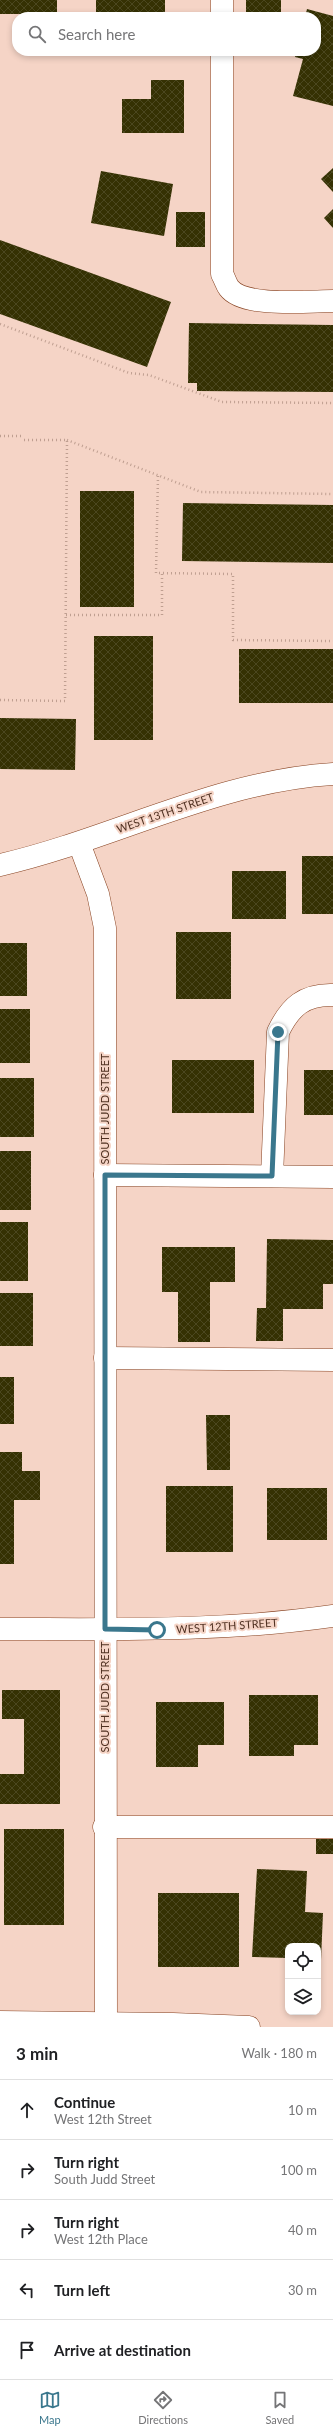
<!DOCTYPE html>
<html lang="en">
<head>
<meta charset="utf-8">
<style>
  :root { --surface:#fff; --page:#f6f6f6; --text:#202124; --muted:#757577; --line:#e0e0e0; --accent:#3a778d }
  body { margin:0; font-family:Lato,sans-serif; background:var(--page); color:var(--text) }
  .controls { position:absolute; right:12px; bottom:12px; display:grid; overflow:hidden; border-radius:8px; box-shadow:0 2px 6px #0003 }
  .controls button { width:36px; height:36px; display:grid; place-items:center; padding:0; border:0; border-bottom:1px solid var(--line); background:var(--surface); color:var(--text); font:20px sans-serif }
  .stop { position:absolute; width:12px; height:12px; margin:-9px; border:3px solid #3a778d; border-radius:50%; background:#fff }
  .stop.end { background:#3a778d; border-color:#fff; box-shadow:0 1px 4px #0008 }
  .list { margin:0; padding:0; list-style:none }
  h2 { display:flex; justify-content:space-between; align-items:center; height:52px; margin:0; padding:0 16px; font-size:17px }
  h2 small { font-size:13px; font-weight:400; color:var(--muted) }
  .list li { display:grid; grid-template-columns:26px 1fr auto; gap:12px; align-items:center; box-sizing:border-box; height:60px; padding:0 16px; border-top:1px solid var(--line) }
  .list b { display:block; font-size:15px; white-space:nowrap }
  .list p { margin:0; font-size:13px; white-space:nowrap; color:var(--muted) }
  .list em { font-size:13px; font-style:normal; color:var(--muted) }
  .icon { flex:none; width:22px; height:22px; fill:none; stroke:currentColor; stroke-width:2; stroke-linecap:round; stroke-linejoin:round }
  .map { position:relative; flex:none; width:333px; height:2027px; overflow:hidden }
  .search { position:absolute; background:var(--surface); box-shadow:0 2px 6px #0003; left:12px; right:12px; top:12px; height:44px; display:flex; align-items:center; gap:10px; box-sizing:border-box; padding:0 14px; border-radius:16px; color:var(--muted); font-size:15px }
  .sheet { height:352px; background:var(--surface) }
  nav { display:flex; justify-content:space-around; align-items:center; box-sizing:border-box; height:56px; border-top:1px solid var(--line); background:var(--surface); font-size:11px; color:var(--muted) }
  nav a { display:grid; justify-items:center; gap:2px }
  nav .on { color:var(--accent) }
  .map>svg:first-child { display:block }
  .building { fill:url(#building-cross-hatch) }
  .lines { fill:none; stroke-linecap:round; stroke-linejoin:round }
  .minor-casing { stroke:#874221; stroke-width:23 }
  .path { stroke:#bf9f91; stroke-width:2.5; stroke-dasharray:1 3; stroke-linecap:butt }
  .minor { stroke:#fff; stroke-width:22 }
  .route { stroke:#3a778d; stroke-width:5 }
  .labels { text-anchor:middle; stroke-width:4; stroke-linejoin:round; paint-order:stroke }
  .street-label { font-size:11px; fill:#4f3021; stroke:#f5d4c6 }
</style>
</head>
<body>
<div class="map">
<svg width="333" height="2027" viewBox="0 0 333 2027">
  <defs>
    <pattern id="building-cross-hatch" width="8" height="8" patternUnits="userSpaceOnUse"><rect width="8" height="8" fill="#353103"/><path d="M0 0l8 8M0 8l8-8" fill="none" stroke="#4b471f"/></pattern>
  </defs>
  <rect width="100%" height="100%" fill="#f5d4c6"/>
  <g class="building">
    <rect x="0" y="0" width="57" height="14"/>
    <rect x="96" y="0" width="69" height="17"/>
    <rect x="246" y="0" width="35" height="17"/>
    <polygon points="307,9 333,16 333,106 293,96 303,59 295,57 296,51 316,51 316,17 305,17"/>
    <rect x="96" y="51" width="69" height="5"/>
    <polygon points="151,80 184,80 184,133 122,133 122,99 151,99"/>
    <polygon points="333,168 333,192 321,179"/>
    <polygon points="101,171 173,184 164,236 91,223"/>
    <polygon points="333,209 333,228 324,218"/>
    <rect x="176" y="212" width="29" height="35"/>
    <polygon points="0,240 171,302 147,367 0,314"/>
    <polygon points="189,323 333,325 333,392 197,391 197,383 188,383"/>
    <rect x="80" y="491" width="54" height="116"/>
    <polygon points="183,503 333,505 333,563 182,561"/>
    <rect x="94" y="636" width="59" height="104"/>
    <rect x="239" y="649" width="94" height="54"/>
    <polygon points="0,718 76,719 75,770 0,769"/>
    <rect x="302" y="856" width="31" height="58"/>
    <rect x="232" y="871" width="54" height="48"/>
    <rect x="176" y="932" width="55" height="67"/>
    <rect x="0" y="943" width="27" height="53"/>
    <rect x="0" y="1009" width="30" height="54"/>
    <rect x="172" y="1060" width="82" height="53"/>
    <rect x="304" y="1070" width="29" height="45"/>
    <rect x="0" y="1078" width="34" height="59"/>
    <rect x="0" y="1151" width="31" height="59"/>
    <rect x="0" y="1222" width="28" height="59"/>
    <polygon points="267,1239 333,1240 333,1284 323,1284 323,1309 283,1309 283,1341 256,1341 257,1308 266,1308"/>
    <polygon points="162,1247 235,1247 235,1282 210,1282 210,1342 178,1342 178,1292 162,1292"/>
    <rect x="0" y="1293" width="33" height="53"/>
    <rect x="0" y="1377" width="14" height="47"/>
    <polygon points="206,1415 230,1415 230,1470 207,1470"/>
    <polygon points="0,1452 22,1452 22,1471 40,1471 40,1500 14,1500 14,1564 0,1564"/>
    <rect x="166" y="1486" width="67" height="66"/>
    <rect x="267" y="1488" width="60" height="52"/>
    <polygon points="2,1690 60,1690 60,1804 0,1804 0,1774 24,1774 24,1719 2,1719"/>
    <polygon points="249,1695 318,1695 318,1745 294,1745 294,1756 249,1756"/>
    <polygon points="156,1702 224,1702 224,1745 198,1745 198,1767 156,1767"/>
    <rect x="4" y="1829" width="60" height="96"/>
    <rect x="316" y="1839" width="17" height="15"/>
    <polygon points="257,1869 307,1871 305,1912 323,1913 321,1960 318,1960 318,1946 288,1946 288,1958 252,1957"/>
    <rect x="158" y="1893" width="81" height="74"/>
  </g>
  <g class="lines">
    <defs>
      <g id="minor">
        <polyline points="222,0 222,17"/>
        <path d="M 222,51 L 222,274 C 225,279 226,284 229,288 C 244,308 310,301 333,301"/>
        <polyline points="79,843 98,894 105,928 106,2027"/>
        <path d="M 0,865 C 113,839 216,781 333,774"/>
        <polyline points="105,1175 333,1177"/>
        <path d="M 272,1176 L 278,1032 C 290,1007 304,994 333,995"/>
        <polyline points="105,1358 333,1360"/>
        <path d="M 0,1629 C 112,1629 222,1632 333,1616"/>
        <polyline points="104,1827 333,1827"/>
        <polyline points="0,2022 173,2024 249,2027"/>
      </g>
    </defs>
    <use href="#minor" class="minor-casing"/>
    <g class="path">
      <polyline points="0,324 129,373 149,375 222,402 333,403"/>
      <polyline points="0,436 23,436"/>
      <polyline points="67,440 201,492 333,494"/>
      <polyline points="158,476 156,573 233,574 233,640 333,641"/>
      <polyline points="66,615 162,615 162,573"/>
      <polyline points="0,700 65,701 67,440 23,440"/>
    </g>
    <use href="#minor" class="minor"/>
  </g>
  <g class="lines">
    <polyline class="route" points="157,1630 105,1629 105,1175 272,1176 278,1032"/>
  </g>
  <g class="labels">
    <g class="street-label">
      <text transform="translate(165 813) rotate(-19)" y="4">WEST 13TH STREET</text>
      <text transform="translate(105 1109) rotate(-90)" y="4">SOUTH JUDD STREET</text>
      <text transform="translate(227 1626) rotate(-4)" y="4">WEST 12TH STREET</text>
      <text transform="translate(105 1697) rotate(-90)" y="4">SOUTH JUDD STREET</text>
    </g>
  </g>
</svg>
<div class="controls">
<button><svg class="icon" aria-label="locate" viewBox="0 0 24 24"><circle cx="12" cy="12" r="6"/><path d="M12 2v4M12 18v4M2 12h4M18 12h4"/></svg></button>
<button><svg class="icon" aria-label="layers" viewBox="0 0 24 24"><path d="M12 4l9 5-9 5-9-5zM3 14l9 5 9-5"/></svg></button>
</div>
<div class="stop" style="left:157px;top:1630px"></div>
<div class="stop end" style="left:278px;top:1032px"></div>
<div class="search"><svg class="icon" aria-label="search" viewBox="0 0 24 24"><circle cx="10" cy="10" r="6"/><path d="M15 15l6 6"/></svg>Search here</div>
</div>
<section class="sheet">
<h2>3 min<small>Walk · 180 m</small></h2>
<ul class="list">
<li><svg class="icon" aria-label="ahead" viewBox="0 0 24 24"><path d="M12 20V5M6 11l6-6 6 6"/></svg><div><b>Continue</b><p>West 12th Street</p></div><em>10 m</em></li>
<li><svg class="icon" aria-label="right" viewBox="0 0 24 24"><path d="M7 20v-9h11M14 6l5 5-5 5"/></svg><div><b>Turn right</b><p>South Judd Street</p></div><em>100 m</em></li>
<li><svg class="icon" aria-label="right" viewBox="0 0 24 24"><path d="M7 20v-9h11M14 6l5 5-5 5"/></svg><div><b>Turn right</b><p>West 12th Place</p></div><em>40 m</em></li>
<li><svg class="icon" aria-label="left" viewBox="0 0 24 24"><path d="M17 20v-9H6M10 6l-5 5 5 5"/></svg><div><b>Turn left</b></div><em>30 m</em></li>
<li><svg class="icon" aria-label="arrive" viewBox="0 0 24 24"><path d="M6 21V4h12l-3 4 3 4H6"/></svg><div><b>Arrive at destination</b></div></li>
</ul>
</section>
<nav>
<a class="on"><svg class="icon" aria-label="map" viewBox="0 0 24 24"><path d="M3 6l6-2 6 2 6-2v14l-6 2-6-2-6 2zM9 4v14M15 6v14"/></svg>Map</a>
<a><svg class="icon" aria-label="directions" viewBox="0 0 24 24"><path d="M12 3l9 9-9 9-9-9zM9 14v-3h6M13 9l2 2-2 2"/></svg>Directions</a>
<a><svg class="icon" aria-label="saved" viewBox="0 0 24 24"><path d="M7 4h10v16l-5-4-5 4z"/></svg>Saved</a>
</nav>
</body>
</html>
